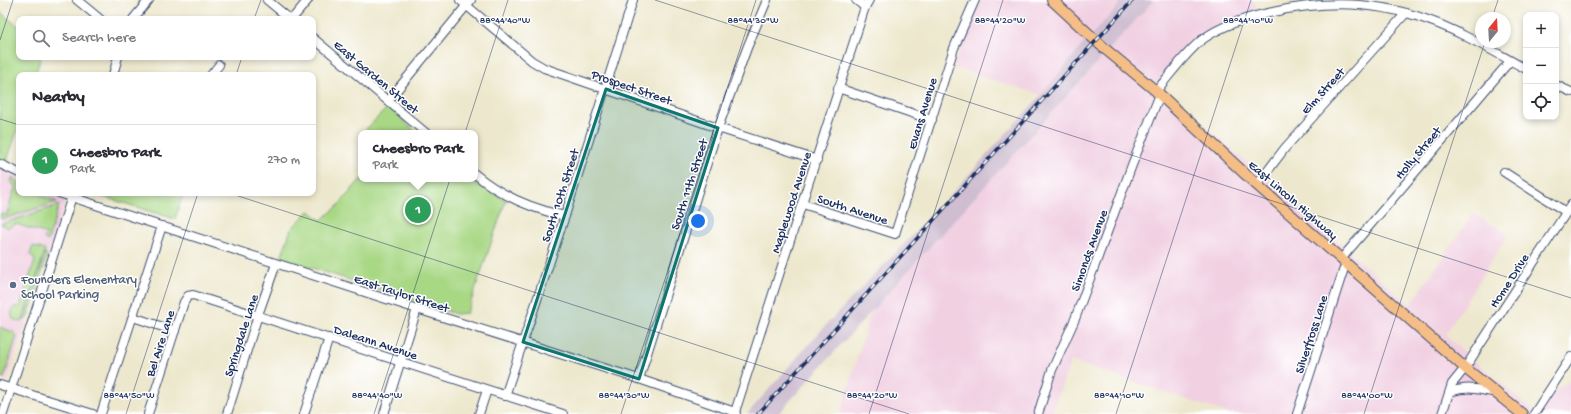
<!DOCTYPE html>
<html lang="en">
<head>
<meta charset="utf-8">
<style>
  :root { --surface:#fff; --page:#f2f2f3; --text:#2b2b33; --muted:#7c7c81; --line:#e1e1e2; --accent:#1a73e8 }
  body { margin:0; font-family:"Gochi Hand",sans-serif; background:var(--page); color:var(--text) }
  .controls { position:absolute; right:12px; top:12px; display:grid; overflow:hidden; border-radius:8px; box-shadow:0 2px 6px #0003 }
  .controls button { width:36px; height:36px; display:grid; place-items:center; padding:0; border:0; border-bottom:1px solid var(--line); background:var(--surface); color:var(--text); font:20px sans-serif }
  .compass { position:absolute; left:1475px; top:12px; width:36px; height:36px; border-radius:50%; background:var(--surface); box-shadow:0 2px 6px #0003; rotate:18deg }
  .you { position:absolute; left:698px; top:221px; width:14px; height:14px; margin:-10px; border:3px solid #fff; border-radius:50%; background:#1a73e8; box-shadow:0 0 0 6px #1a73e833 }
  .badge { display:grid; place-items:center; width:26px; height:26px; border-radius:50%; background:var(--accent); color:#fff; font-size:13px; font-weight:700 }
  .pin { position:absolute; translate:-50% -50%; border:2px solid #fff; box-shadow:0 1px 4px #0006 }
  .popup { position:absolute; left:358px; top:130px; width:120px; height:52px; box-sizing:border-box; display:grid; place-content:center; border-radius:8px; background:var(--surface); filter:drop-shadow(0 1px 3px #0005); font-size:13px; white-space:nowrap; color:var(--muted) }
  .popup b { font-size:15px; color:var(--text) }
  .popup::after { content:''; position:absolute; left:50%; top:100%; margin-left:-8px; border:8px solid transparent; border-top-color:var(--surface) }
  .list { margin:0; padding:0; list-style:none }
  h2 { display:flex; justify-content:space-between; align-items:center; height:52px; margin:0; padding:0 16px; font-size:17px }
  h2 small { font-size:13px; font-weight:400; color:var(--muted) }
  .list li { display:grid; grid-template-columns:26px 1fr auto; gap:12px; align-items:center; box-sizing:border-box; height:72px; padding:0 16px; border-top:1px solid var(--line) }
  .list b { display:block; font-size:15px; white-space:nowrap }
  .list p { margin:0; font-size:13px; white-space:nowrap; color:var(--muted) }
  .list em { font-size:13px; font-style:normal; color:var(--muted) }
  .icon { flex:none; width:22px; height:22px; fill:none; stroke:currentColor; stroke-width:2; stroke-linecap:round; stroke-linejoin:round }
  .map { position:relative; flex:none; width:1571px; height:414px; overflow:hidden }
  .search { position:absolute; background:var(--surface); box-shadow:0 2px 6px #0003; left:16px; top:16px; width:300px; height:44px; display:flex; align-items:center; gap:10px; box-sizing:border-box; padding:0 14px; border-radius:8px; color:var(--muted); font-size:15px }
  .panel { position:absolute; background:var(--surface); box-shadow:0 2px 6px #0003; left:16px; top:72px; width:300px; height:124px; border-radius:8px }
  .map>svg:first-child { display:block }
  .built { fill:#f1d0e2 }
  .industrial { fill:#cebed0 }
  .green { fill:#a9d885; stroke:#628472 }
  .lines { fill:none; stroke-linecap:round; stroke-linejoin:round }
  .minor-casing { stroke:#3a4b6f; stroke-width:10 }
  .major-casing { stroke:#3a4b6f; stroke-width:12 }
  .minor { stroke:#fff; stroke-width:8 }
  .major { stroke:#f6be87; stroke-width:10 }
  .rail-casing { stroke:#1b2f5e; stroke-width:3.5 }
  .rail { stroke:#fff; stroke-width:2; stroke-dasharray:6; stroke-linecap:butt }
  .marked { fill:#0f766e; fill-opacity:0.2; stroke:#0f766e; stroke-width:3; stroke-linejoin:round }
  .ticks { fill:none; stroke:#1b2f5e; stroke-width:1; stroke-opacity:0.45 }
  .service-dot { fill:#5c6f8a; stroke:#fff; stroke-width:1.5 }
  .labels { text-anchor:middle; stroke-width:3; stroke-linejoin:round; paint-order:stroke }
  .street-label { font-size:13px; fill:#1b2f5e; stroke:#fff }
  .service-label { font-size:13px; fill:#4e5e75; stroke:#fff; text-anchor:start }
  .ticks-label { font-size:10px; text-anchor:middle; fill:#1b2f5e; stroke:#fff; stroke-width:3; stroke-linejoin:round; paint-order:stroke }
</style>
</head>
<body>
<div class="map">
<svg width="1571" height="414" viewBox="0 0 1571 414">
  <rect width="100%" height="100%" fill="#fff"/>
  <filter id="ink" filterUnits="userSpaceOnUse"><feTurbulence type="fractalNoise" baseFrequency=".025" numOctaves="2"/><feDisplacementMap in="SourceGraphic" scale="8" xChannelSelector="R" yChannelSelector="G"/><feConvolveMatrix kernelMatrix="1 2 1 2 8 2 1 2 1" color-interpolation-filters="sRGB"/></filter>
  <filter id="wash" filterUnits="userSpaceOnUse"><feTurbulence type="fractalNoise" baseFrequency=".012" numOctaves="4" result="noise"/><feDisplacementMap in="SourceGraphic" scale="16" xChannelSelector="R" yChannelSelector="G"/><feGaussianBlur stdDeviation="0.9" result="paint"/><feColorMatrix in="noise" values="0 0 0 0 0 0 0 0 0 0 0 0 0 0 0 0 0 1.4 0 .05"/><feComposite in="paint" operator="in"/></filter>
  <g filter="url(#wash)">
    <rect width="100%" height="100%" fill="#ede8cd"/>
    <g class="built">
      <polygon points="982,0 1122,0 1115,10 1041,95 953,67"/>
      <polygon points="1154,0 1253,0 1258,11 1224,21 1194,43 1157,82 1216,136 1410,305 1473,214 1508,234 1447,332 1447,337 1537,414 1230,414 1071,361 1051,414 841,414 871,311"/>
      <polygon points="0,168 19,177 19,193 45,193 64,199 65,203 7,381 0,378"/>
      <polygon points="1571,381 1571,414 1540,414 1557,389"/>
    </g>
    <polygon class="industrial" points="1122,0 1154,0 778,414 747,414 826,325 935,212 1041,95 1085,42 1115,10"/>
    <g class="green">
      <polygon points="0,12 19,27 19,57 41,57 35,75 19,75 19,125 4,170 0,168"/>
      <polygon points="388,107 417,133 362,133"/>
      <polygon points="12,178 19,182 19,193 35,193 57,202 4,219 0,218 1,213 6,216 15,187 11,181"/>
      <polygon points="361,179 470,179 479,186 506,200 467,313 456,314 281,258 291,229 309,211 321,220 336,208"/>
      <polygon points="91,193 183,193 175,219"/>
      <polygon points="59,205 48,241 44,238 47,234 16,224 8,228 1,224"/>
      <path d="M 33,246 L 45,250 L 22,322 L 16,321 L 13,319 C 10,315 12,309 15,306 L 18,308 L 20,306 L 35,260 L 30,254 Z"/>
      <polygon points="45,253 47,256 30,312 27,318 24,321"/>
      <polygon points="0,327 13,332 17,336 4,378 0,377"/>
    </g>
  </g>
  <g filter="url(#ink)">
    <g class="lines">
      <defs>
        <g id="minor">
          <polyline points="77,0 100,19"/>
          <polyline points="267,0 290,19"/>
          <polyline points="460,0 532,61 544,68 718,128 817,160"/>
          <polyline points="856,0 865,7"/>
          <polyline points="133,19 149,0"/>
          <polyline points="292,19 308,0"/>
          <polyline points="313,38 426,133"/>
          <polyline points="113,75 118,57"/>
          <polyline points="211,75 219,65"/>
          <polyline points="1556,85 1571,92"/>
          <polyline points="838,88 932,120"/>
          <path d="M 1156,91 C 1171,74 1185,53 1203,39 C 1224,24 1248,17 1273,12 C 1326,0 1377,1 1428,20 C 1462,32 1494,52 1526,69"/>
          <polyline points="388,101 471,0"/>
          <polyline points="0,164 19,173"/>
          <polyline points="1504,172 1566,212"/>
          <path d="M 475,174 C 500,195 533,209 565,216"/>
          <polyline points="1257,185 1285,148 1406,13"/>
          <polyline points="59,193 417,309 639,379 735,412 736,414"/>
          <polyline points="803,204 895,234 954,48 975,0"/>
          <polyline points="1342,258 1510,61"/>
          <polyline points="133,317 175,331"/>
          <polyline points="639,379 718,128 747,48 767,0"/>
          <polyline points="0,385 93,414"/>
          <path d="M 1450,392 C 1468,386 1478,389 1496,393"/>
          <polyline points="505,396 565,216 633,0"/>
          <path d="M 735,412 C 779,277 821,142 865,7 L 869,0"/>
          <polyline points="3,414 73,193"/>
          <polyline points="101,414 162,226"/>
          <polyline points="148,414 184,302 188,296 193,295 563,414"/>
          <polyline points="227,414 258,315 276,264"/>
          <polyline points="304,414 329,338"/>
          <polyline points="384,414 417,309"/>
          <polyline points="479,414 487,390"/>
          <polyline points="1038,414 1052,370 1075,319 1132,165 1160,94"/>
          <polyline points="1297,414 1346,262"/>
          <polyline points="1442,414 1452,384 1465,368 1571,205"/>
          <polyline points="1534,414 1571,357"/>
        </g>
        <polyline id="major" points="1052,0 1104,48 1156,91 1257,185 1465,368 1522,414"/>
      </defs>
      <use href="#minor" class="minor-casing"/>
      <use href="#major" class="major-casing"/>
      <use href="#minor" class="minor"/>
      <use href="#major" class="major"/>
      <defs>
        <polyline id="rail" points="758,414 1133,0"/>
      </defs>
      <use href="#rail" class="rail-casing"/>
      <use href="#rail" class="rail"/>
    </g>
  </g>
  <path class="marked" d="M 606,89 L 718,128 L 639,379 L 523,342 Z"/>
  <path class="ticks" d="M 655,0 L 1571,298M 1492,18 L 1498,0M 254,19 L 261,0M 0,40 L 13,0M 236,75 L 242,57M 0,119 L 19,125M 229,193 L 909,414M 126,414 L 198,193M 374,414 L 508,0M 621,414 L 756,0M 869,414 L 1003,0M 1116,414 L 1251,0M 1364,414 L 1485,42"/>
  <circle class="service-dot" cx="13" cy="285" r="4"/>
  <g class="labels">
    <g class="street-label">
      <text transform="translate(377 76) rotate(40)" y="5">East Garden Street</text>
      <text transform="translate(632 86) rotate(19)" y="5">Prospect Street</text>
      <text transform="translate(1322 90) rotate(-48)" y="5">Elm Street</text>
      <text transform="translate(921 113) rotate(-73)" y="5">Evans Avenue</text>
      <text transform="translate(1417 152) rotate(-50)" y="5">Holly Street</text>
      <text transform="translate(688 184) rotate(-72)" y="5">South 11th Street</text>
      <text transform="translate(559 195) rotate(-72)" y="5">South 10th Street</text>
      <text transform="translate(1294 199) rotate(41)" y="5">East Lincoln Highway</text>
      <text transform="translate(790 202) rotate(-72)" y="5">Maplewood Avenue</text>
      <text transform="translate(853 208) rotate(18)" y="5">South Avenue</text>
      <text transform="translate(1088 250) rotate(-70)" y="5">Simonds Avenue</text>
      <text transform="translate(1508 280) rotate(-57)" y="5">Home Drive</text>
      <text transform="translate(402 292) rotate(18)" y="5">East Taylor Street</text>
      <text transform="translate(1310 334) rotate(-72)" y="5">Silverfross Lane</text>
      <text transform="translate(240 335) rotate(-72)" y="5">Springdale Lane</text>
      <text transform="translate(376 341) rotate(18)" y="5">Daleann Avenue</text>
      <text transform="translate(159 343) rotate(-72)" y="5">Bel Aire Lane</text>
    </g>
    <g class="service-label">
      <text x="21" y="283">Founders Elementary<tspan x="21" dy="15">School Parking</tspan></text>
    </g>
  </g>
  <g class="ticks-label">
    <text x="505" y="23">88°44'40"W</text>
    <text x="753" y="23">88°44'30"W</text>
    <text x="1000" y="23">88°44'20"W</text>
    <text x="1248" y="23">88°44'10"W</text>
    <text x="129" y="398">88°44'50"W</text>
    <text x="377" y="398">88°44'40"W</text>
    <text x="624" y="398">88°44'30"W</text>
    <text x="872" y="398">88°44'20"W</text>
    <text x="1119" y="398">88°44'10"W</text>
    <text x="1367" y="398">88°44'00"W</text>
  </g>
</svg>
<div class="controls">
<button>+</button>
<button>−</button>
<button><svg class="icon" aria-label="locate" viewBox="0 0 24 24"><circle cx="12" cy="12" r="6"/><path d="M12 2v4M12 18v4M2 12h4M18 12h4"/></svg></button>
</div>
<svg class="compass" viewBox="-18 -18 36 36"><path d="M0-13l5 13h-10z" fill="#e53935"/><path d="M0 13l5-13h-10z" fill="#7c7c81"/></svg>
<div class="you"></div>
<div class="pin badge" style="left:418px;top:210px;background:#2e9e5b">1</div>
<div class="popup"><b>Cheesbro Park</b>Park</div>
<div class="search"><svg class="icon" aria-label="search" viewBox="0 0 24 24"><circle cx="10" cy="10" r="6"/><path d="M15 15l6 6"/></svg>Search here</div>
<section class="panel">
<h2>Nearby<small></small></h2>
<ul class="list">
<li><span class="badge" style="background:#2e9e5b">1</span><div><b>Cheesbro Park</b><p>Park</p></div><em>270 m</em></li>
</ul>
</section>
</div>
</body>
</html>
